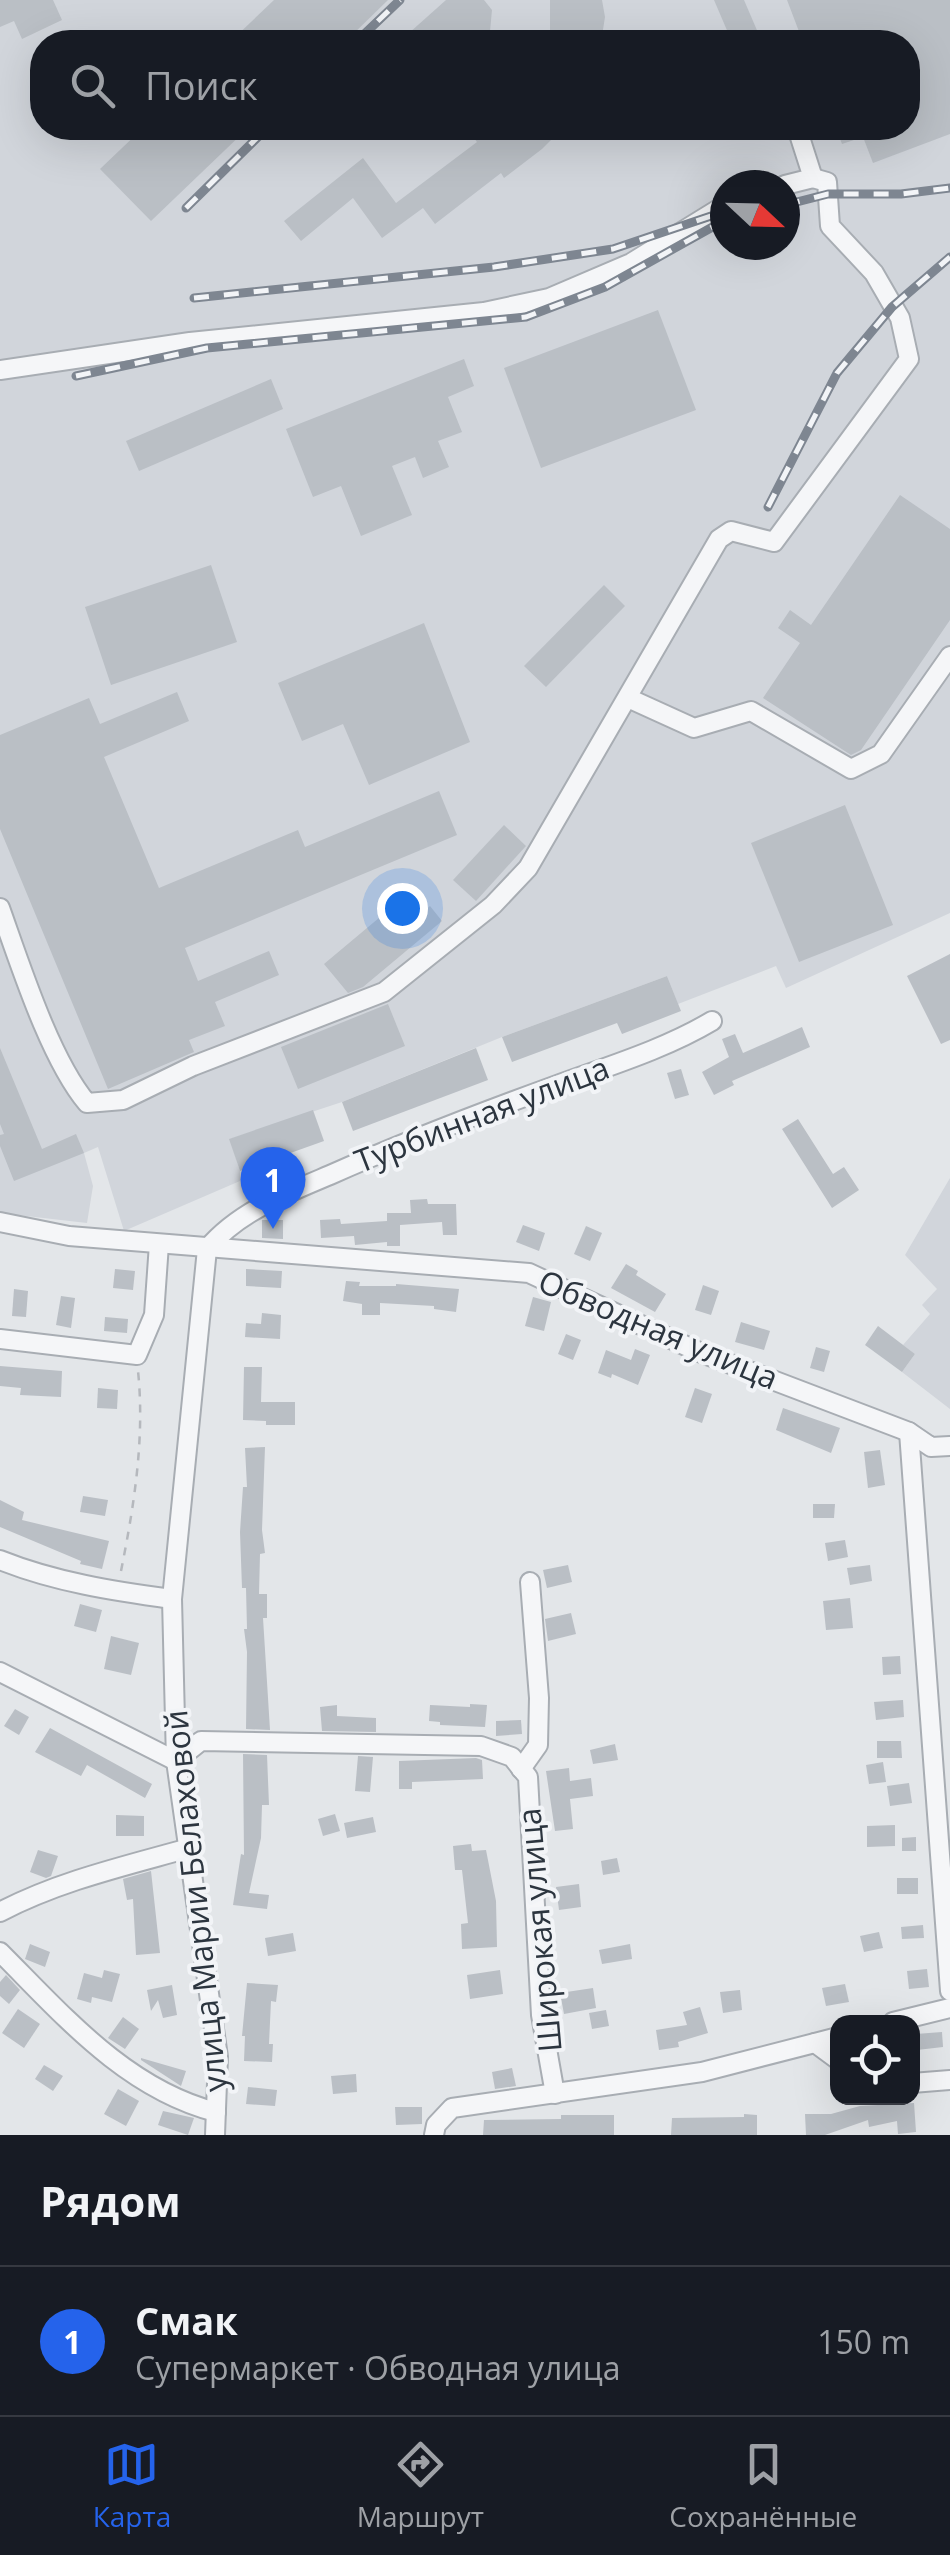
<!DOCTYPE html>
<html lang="ru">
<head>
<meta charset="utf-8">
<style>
  :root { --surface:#171b24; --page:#20242c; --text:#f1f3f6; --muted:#9ea1a6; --line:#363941; --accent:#2563eb }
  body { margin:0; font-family:"Open Sans",sans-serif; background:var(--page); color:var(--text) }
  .controls { position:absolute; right:30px; bottom:30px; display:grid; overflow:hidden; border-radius:20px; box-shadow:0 10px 40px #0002 }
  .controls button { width:90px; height:90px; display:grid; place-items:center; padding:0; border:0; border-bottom:2px solid var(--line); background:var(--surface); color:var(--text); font:50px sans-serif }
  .compass { position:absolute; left:710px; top:170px; width:90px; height:90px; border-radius:50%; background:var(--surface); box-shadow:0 10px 40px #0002; rotate:112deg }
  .you { position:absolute; left:402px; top:908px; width:35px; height:35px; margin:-25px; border:8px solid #fff; border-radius:50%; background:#1a73e8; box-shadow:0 0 0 15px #1a73e833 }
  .badge { display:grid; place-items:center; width:65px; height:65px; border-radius:50%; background:var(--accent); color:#fff; font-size:32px; font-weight:700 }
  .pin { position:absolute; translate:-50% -82px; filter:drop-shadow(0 2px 5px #0008) }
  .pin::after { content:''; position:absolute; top:52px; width:35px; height:30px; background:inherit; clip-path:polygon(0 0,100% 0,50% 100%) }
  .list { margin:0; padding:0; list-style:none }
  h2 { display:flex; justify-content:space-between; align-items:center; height:130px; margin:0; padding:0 40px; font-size:42px }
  h2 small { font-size:32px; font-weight:400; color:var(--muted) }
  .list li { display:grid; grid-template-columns:65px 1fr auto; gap:30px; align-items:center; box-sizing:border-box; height:150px; padding:0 40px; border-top:2px solid var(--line) }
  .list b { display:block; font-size:38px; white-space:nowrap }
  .list p { margin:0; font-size:32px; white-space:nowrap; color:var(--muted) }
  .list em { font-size:32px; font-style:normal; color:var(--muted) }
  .icon { flex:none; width:55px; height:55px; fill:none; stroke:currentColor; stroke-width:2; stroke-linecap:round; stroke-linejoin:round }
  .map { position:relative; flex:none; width:950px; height:2135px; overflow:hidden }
  .search { position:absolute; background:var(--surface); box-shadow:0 10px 40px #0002; left:30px; right:30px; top:30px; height:110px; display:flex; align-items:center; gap:25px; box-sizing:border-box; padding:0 35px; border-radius:40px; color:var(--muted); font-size:38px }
  .sheet { height:280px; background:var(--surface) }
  nav { display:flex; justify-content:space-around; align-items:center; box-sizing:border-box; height:140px; border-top:2px solid var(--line); background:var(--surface); font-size:28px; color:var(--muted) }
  nav a { display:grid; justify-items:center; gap:5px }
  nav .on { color:var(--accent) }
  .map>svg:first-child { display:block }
  .built { fill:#d1d5db; fill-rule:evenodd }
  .building { fill:#babfc5 }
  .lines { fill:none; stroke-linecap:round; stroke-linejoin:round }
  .minor-casing { stroke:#a8adb3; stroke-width:22 }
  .path { stroke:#b5b8bd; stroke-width:2.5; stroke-dasharray:8 8; stroke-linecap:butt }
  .minor { stroke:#f5f6f8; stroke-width:18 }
  .rail-casing { stroke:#7e8691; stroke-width:9 }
  .rail { stroke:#f2f4f7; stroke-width:5; stroke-dasharray:15; stroke-linecap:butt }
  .labels { text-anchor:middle; stroke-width:8; stroke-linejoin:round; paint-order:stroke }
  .street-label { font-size:32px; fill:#2c353f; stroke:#f2f4f7 }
</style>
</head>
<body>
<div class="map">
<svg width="950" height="2135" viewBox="0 0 950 2135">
  <rect width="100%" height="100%" fill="#e3e6e9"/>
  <g class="built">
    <path d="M 0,0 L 950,0 L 950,913 L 786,988 L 776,966 L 678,1004 L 667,976 L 502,1037 L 342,1102 L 230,1139 L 240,1171 L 240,1181 L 124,1231 L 98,1147 L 84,1153 L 93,1186 L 87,1223 L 0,1213 ZM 42,42 L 908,42 L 908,128 L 42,128 ZM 725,185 L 785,185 L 785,245 L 725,245 Z"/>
    <polygon points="950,1178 950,1409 902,1372 915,1354 903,1345 930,1314 922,1305 937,1289 905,1255"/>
  </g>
  <g class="building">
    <polygon points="0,0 53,0 62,20 22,39 14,21 0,27"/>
    <polygon points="274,0 388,0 345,42 230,42"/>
    <polygon points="446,0 484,0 492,10 490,31 480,42 399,42"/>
    <polygon points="550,0 602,0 605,17 601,42 546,42 550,30"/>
    <polygon points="714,0 744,0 762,42 732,42"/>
    <polygon points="787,0 950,0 950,134 873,163 863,137 842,144 836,128 908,128 908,42 803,42"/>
    <polygon points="143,128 248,128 151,221 100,169"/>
    <polygon points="466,128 563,128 542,149 504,178 501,173 435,224 423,208 382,238 353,198 301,241 284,221 363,158 396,203 477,142"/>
    <polygon points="658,310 696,410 541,468 504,368"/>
    <polygon points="464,359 474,386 448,397 462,432 438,441 449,467 423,478 415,457 392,466 412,515 361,536 341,486 313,497 286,429"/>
    <polygon points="271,379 283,409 139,471 126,441"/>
    <polygon points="900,495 950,529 950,620 861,750 851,755 763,698 800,643 778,628 790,610 811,625"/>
    <polygon points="211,565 237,642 111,685 85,607"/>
    <polygon points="604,585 625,606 546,687 524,666"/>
    <polygon points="424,623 470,742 369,785 343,724 302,741 278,683"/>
    <polygon points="177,692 189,721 104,757 159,888 298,830 305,847 439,791 457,835 185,948 198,981 269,951 279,975 215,1002 225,1026 189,1040 194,1052 108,1089 0,829 0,735 89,698 100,724"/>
    <polygon points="845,805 893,925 799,962 751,843"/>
    <polygon points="504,825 526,846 476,901 453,880"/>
    <polygon points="398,902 413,921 430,906 442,921 363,987 348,993 324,964"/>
    <polygon points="950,954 950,1040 941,1044 907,976"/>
    <polygon points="667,976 681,1011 622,1034 617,1023 512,1062 502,1037"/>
    <polygon points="388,1004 405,1046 298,1089 281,1047"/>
    <polygon points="802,1027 810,1047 732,1081 734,1085 714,1095 702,1072 729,1057 722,1039 735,1034 743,1053"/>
    <polygon points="0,1048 42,1149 76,1134 84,1153 14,1181 0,1146 0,1135 4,1134 0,1124"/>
    <polygon points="476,1048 488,1080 353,1131 342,1102"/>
    <polygon points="681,1069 689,1095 675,1099 667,1073"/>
    <polygon points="313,1110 324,1141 240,1171 229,1139"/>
    <polygon points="798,1119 833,1174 844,1167 859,1190 832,1208 782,1129"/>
    <polygon points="427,1199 428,1204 456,1204 457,1235 443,1235 442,1222 400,1225 400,1246 387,1246 387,1242 355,1245 354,1236 321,1238 320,1220 340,1219 341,1224 387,1221 387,1213 411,1213 410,1200"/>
    <polygon points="262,1220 283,1220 283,1239 262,1238"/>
    <polygon points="523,1225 545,1233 539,1251 516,1242"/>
    <polygon points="586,1226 602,1233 590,1261 574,1254"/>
    <polygon points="626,1264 638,1271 636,1275 666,1294 655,1312 611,1288"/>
    <polygon points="115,1269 135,1271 133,1290 113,1288"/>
    <polygon points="246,1269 282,1271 281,1288 246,1286"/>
    <polygon points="346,1281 360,1282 359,1286 396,1286 396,1284 459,1289 456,1312 434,1309 434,1306 380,1303 380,1315 362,1315 362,1304 343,1301"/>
    <polygon points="703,1285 719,1291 711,1315 695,1310"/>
    <polygon points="14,1289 28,1291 26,1317 12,1316"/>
    <polygon points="61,1296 75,1298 71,1328 56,1325"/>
    <polygon points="533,1297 551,1302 544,1331 525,1326"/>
    <polygon points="262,1313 281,1315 280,1339 245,1337 246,1323 261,1324"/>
    <polygon points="105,1317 128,1319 127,1333 104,1331"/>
    <polygon points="741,1322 770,1331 764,1350 735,1342"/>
    <polygon points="878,1326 915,1354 902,1372 865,1345"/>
    <polygon points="566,1334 581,1340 573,1360 558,1354"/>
    <polygon points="816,1347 830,1351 824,1372 810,1368"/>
    <polygon points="635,1349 650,1355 638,1385 612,1374 611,1378 598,1373 606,1350 631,1360"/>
    <polygon points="0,1366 62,1371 61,1397 20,1395 21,1388 0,1386"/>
    <polygon points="244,1367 262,1367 261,1402 295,1402 295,1425 266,1425 266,1421 243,1420"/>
    <polygon points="98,1388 118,1390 117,1409 97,1408"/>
    <polygon points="695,1388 712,1394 702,1423 685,1417"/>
    <polygon points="783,1408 840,1428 831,1453 776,1430"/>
    <polygon points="265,1447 262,1530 265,1553 260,1554 259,1594 267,1594 267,1618 263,1618 270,1730 246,1729 247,1652 244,1629 247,1629 246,1588 242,1588 240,1532 243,1487 247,1487 245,1448"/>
    <polygon points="880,1450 885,1485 868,1488 864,1452"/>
    <polygon points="83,1496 108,1500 105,1516 80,1512"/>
    <polygon points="0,1500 24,1512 22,1520 109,1541 102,1569 80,1564 81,1561 0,1527"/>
    <polygon points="813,1504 835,1504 834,1518 813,1518"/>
    <polygon points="845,1540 848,1557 828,1561 825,1543"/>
    <polygon points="568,1565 572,1582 547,1588 543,1570"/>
    <polygon points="870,1565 872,1581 850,1585 847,1568"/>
    <polygon points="850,1598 853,1628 826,1630 823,1601"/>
    <polygon points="80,1604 102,1610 96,1632 74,1626"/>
    <polygon points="571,1613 576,1634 548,1641 545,1619"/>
    <polygon points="111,1636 139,1643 131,1675 104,1669"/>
    <polygon points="900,1656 901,1674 883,1675 882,1657"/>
    <polygon points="903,1700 904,1717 876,1720 874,1702"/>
    <polygon points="470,1704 487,1705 485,1727 440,1725 440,1722 429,1721 430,1705 470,1707"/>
    <polygon points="337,1705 337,1716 376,1718 376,1732 322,1731 320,1707"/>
    <polygon points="15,1709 29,1717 19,1735 4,1726"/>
    <polygon points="521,1720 522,1734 496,1736 496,1721"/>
    <polygon points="50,1728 152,1784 145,1798 87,1765 81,1776 35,1752"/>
    <polygon points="877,1741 901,1741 902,1758 877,1758"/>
    <polygon points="615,1744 618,1760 593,1764 590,1750"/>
    <polygon points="243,1754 267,1755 269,1805 262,1805 261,1838 249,1893 269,1895 267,1909 233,1905 241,1854 244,1855"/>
    <polygon points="358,1756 373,1757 370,1792 355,1791"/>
    <polygon points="476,1758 482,1760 483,1779 412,1782 412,1789 399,1789 399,1761"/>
    <polygon points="883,1762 886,1782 869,1784 866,1765"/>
    <polygon points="569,1768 570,1781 591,1778 593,1796 570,1799 573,1829 555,1831 546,1771"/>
    <polygon points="909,1783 912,1803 890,1806 887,1786"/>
    <polygon points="335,1814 340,1831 323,1836 318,1819"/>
    <polygon points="116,1815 144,1816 144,1836 116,1836"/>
    <polygon points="373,1817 376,1832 347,1838 344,1823"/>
    <polygon points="895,1825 895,1846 867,1847 867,1826"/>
    <polygon points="916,1837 916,1851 902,1851 902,1838"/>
    <polygon points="471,1844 472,1851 486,1850 496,1901 497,1947 462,1949 461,1924 468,1923 462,1870 455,1870 453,1846"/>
    <polygon points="38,1850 58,1856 51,1876 46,1878 30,1872"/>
    <polygon points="617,1858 620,1872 603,1875 601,1861"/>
    <polygon points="151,1871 160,1953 136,1955 133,1899 127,1900 123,1879"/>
    <rect x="897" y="1878" width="21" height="16"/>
    <polygon points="579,1884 581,1907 559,1910 556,1887"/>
    <polygon points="923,1925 924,1938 902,1939 901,1927"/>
    <polygon points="879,1932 883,1948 864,1952 860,1936"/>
    <polygon points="293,1933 296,1951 268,1956 265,1938"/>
    <polygon points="30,1944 50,1952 45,1967 25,1959"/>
    <polygon points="630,1944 632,1959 602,1964 599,1950"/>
    <polygon points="927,1969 929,1987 909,1989 907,1971"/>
    <polygon points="104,1970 120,1974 112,2002 92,1997 91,2003 77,1999 84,1973 102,1978"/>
    <polygon points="500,1970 503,1994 470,1999 467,1975"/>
    <polygon points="6,1975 20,1990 9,2004 0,1996 0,1982"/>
    <polygon points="247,1983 278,1985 276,2002 271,2001 269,2044 273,2044 272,2062 244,2061 245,2036 242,2036"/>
    <polygon points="845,1984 849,2002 826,2006 822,1988"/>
    <polygon points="172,1985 177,2015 163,2018 158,2000 151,2011 147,1990"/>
    <polygon points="593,1988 596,2008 564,2014 560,1993"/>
    <polygon points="740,1990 742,2010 723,2013 720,1992"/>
    <polygon points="700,2007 708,2033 678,2042 679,2047 659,2050 656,2030 687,2025 683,2012"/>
    <polygon points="18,2009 40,2024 24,2048 2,2033"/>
    <polygon points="606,2010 609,2026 592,2029 589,2013"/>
    <polygon points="123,2017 139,2029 125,2049 108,2038"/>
    <polygon points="942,2032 943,2047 917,2050 916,2034"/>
    <polygon points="141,2058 186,2071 181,2086 141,2060"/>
    <polygon points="44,2065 63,2076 53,2091 35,2079"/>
    <polygon points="512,2068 516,2086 495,2089 492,2072"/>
    <polygon points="356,2074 357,2092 333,2094 331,2076"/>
    <polygon points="248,2087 277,2090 275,2106 246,2104"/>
    <polygon points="118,2089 139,2101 126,2126 104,2114"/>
    <polygon points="914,2103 916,2132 898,2134 897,2121 869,2127 868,2120 825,2135 806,2135 805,2114 831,2114 860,2106"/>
    <polygon points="395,2107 422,2107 422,2124 396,2125"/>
    <polygon points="163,2111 194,2118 188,2135 158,2125"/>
    <polygon points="744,2114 757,2115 757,2135 671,2135 672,2118 744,2117"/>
    <polygon points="561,2115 614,2115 614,2135 483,2135 484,2120 561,2119"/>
  </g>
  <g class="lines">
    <defs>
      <g id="minor">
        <polyline points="785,185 813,178 797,128"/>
        <polyline points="0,370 190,342 484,312 549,298 631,263 725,205"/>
        <polyline points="628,698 694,728 751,711 851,769 881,754 950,656"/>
        <path d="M 0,908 C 20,964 50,1059 87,1103 L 123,1100 L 193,1066 L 384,992 L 493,905 L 528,868 L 719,539 L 731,531 L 774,542 L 909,359 L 900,318 L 874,273 L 830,226 L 827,182 L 813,178"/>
        <polyline points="0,1222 69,1236 529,1273 699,1352 909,1432 931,1447 950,1446"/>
        <polyline points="207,1249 172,1599 176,1761 218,2057 215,2135"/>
        <path d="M 207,1249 C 238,1212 285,1194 330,1175 C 404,1142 480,1113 557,1085 C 609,1066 665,1049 712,1021"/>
        <polyline points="0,1339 137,1355 154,1315 159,1244"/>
        <polyline points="909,1432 950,1991"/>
        <path d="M 0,1560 C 55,1582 113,1591 172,1599"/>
        <polyline points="0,1672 176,1761"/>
        <polyline points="176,1761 201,1741 481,1746 512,1757 528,1777 541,2015 555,2094"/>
        <polyline points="521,1769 538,1745 539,1698 530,1582"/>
        <path d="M 0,1912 C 59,1881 125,1866 189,1848"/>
        <path d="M 0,1952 C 63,2015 126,2089 216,2112"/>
        <polyline points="893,2022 950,2008"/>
        <polyline points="815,2043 838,2060"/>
        <polyline points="912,2083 950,2080"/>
        <polyline points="434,2135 436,2125 452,2108 702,2072 838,2037"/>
      </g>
    </defs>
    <use href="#minor" class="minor-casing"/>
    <path class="path" d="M 121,1571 C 134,1506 145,1438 138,1371"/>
    <use href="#minor" class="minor"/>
    <defs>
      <g id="rail">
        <polyline points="356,42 400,0"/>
        <polyline points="785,205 828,194 901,194 950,188"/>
        <polyline points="186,208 267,128"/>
        <polyline points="194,298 494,267 613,249 711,216"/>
        <polyline points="76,376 207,348 526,317 605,287 725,220"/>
        <polyline points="768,507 837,373 892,307 950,257"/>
      </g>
    </defs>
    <use href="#rail" class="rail-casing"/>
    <use href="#rail" class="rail"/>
  </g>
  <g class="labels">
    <g class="street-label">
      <text transform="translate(482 1115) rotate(-21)" y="11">Турбинная улица</text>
      <text transform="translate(658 1330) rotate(23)" y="11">Обводная улица</text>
      <text transform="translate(196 1901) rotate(-96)" y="11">улица Марии Белаховой</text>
      <text transform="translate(540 1930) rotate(-95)" y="11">Широкая улица</text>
    </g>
  </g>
</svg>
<div class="controls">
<button><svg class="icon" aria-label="locate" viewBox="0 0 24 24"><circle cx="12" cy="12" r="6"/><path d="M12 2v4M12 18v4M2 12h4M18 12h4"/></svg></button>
</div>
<svg class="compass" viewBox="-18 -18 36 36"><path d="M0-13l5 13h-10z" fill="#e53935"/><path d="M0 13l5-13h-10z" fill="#9ea1a6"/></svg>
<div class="you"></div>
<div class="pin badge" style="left:273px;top:1229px">1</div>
<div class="search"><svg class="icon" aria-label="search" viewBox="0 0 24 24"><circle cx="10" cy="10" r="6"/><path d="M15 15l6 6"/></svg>Поиск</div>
</div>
<section class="sheet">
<h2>Рядом<small></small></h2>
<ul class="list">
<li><span class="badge">1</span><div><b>Смак</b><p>Супермаркет · Обводная улица</p></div><em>150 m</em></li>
</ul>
</section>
<nav>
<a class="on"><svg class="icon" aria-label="map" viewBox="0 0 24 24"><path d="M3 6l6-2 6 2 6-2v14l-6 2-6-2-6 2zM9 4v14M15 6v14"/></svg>Карта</a>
<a><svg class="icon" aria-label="directions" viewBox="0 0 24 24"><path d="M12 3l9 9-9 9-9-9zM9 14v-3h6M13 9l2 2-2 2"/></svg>Маршрут</a>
<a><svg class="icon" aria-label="saved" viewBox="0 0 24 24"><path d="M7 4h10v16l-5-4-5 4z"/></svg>Сохранённые</a>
</nav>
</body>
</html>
